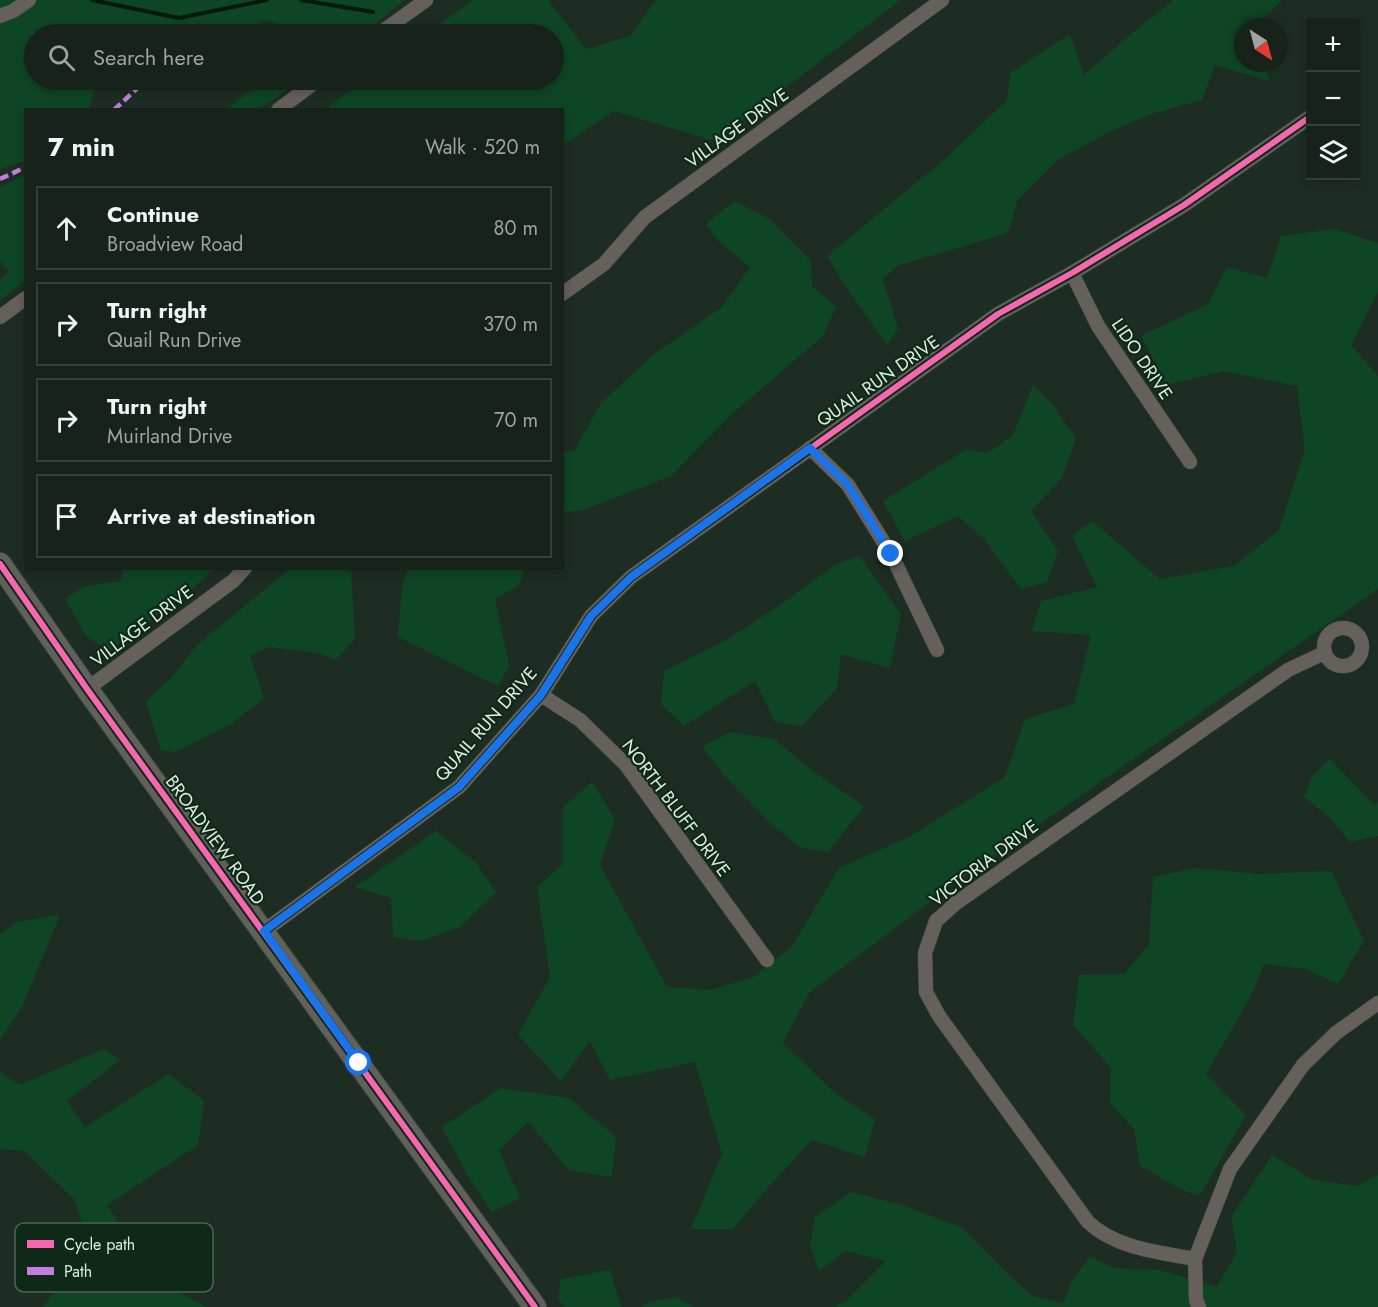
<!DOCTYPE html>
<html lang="en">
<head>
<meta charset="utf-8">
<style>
  :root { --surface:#16221a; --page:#232f27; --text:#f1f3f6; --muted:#9ea4a2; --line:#353f39 }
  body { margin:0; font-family:Jost,sans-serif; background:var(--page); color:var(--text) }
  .controls { position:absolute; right:18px; top:18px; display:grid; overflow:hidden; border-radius:0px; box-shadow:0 3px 9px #0003 }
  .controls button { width:54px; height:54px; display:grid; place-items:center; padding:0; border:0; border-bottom:2px solid var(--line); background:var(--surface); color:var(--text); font:30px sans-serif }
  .compass { position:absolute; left:1234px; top:18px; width:54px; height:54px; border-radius:50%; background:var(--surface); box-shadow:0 3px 9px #0003; rotate:144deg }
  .stop { position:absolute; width:18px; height:18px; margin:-14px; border:4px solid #1a73e8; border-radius:50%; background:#fff }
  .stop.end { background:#1a73e8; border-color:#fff; box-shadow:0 2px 6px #0008 }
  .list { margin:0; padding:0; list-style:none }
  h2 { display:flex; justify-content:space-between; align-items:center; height:78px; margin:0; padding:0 24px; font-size:26px }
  h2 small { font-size:20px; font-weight:400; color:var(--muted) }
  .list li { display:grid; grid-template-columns:39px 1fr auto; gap:18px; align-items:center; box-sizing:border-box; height:84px; margin:0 12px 12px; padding:0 12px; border:2px solid var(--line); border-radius:0px }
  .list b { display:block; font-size:22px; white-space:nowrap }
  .list p { margin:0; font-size:20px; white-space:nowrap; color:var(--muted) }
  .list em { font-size:20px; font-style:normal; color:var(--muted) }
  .icon { flex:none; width:33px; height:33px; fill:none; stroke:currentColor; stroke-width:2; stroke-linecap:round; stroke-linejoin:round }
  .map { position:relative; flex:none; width:1378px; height:1307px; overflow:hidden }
  .search { position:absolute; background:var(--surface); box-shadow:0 3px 9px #0003; left:24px; top:24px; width:540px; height:66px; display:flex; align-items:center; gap:15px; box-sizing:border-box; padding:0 21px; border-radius:33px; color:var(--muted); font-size:22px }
  .panel { position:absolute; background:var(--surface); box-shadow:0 3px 9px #0003; left:24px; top:108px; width:540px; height:462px; border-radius:0px }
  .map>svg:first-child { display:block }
  .green { fill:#0e4525 }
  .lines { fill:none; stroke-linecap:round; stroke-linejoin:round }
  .stream { stroke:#061a0c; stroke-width:4 }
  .minor-casing { stroke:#3e4a42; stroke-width:15 }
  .primary-casing { stroke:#3e4a42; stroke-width:24 }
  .minor { stroke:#65605b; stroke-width:14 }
  .primary { stroke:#62605a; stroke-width:22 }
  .quiet { stroke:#c07fdc; stroke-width:4.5; stroke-dasharray:9 4.5; stroke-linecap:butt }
  .cycleway-casing { stroke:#0e2917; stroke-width:10 }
  .cycleway { stroke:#f766af; stroke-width:6 }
  .route { stroke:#1a73e8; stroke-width:8 }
  .labels { text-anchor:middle; stroke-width:4.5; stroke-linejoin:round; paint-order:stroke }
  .street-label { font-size:18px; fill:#ddede1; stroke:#0e2917 }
  .key { fill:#0e2917; stroke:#4c6454; stroke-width:1.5 }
  .key-label { font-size:16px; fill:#ddede1 }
</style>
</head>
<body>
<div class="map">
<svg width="1378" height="1307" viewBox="0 0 1378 1307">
  <rect width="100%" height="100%" fill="#1e2d23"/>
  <g class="green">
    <polygon points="0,0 405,0 362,34 298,34 285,26 264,20 249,34 34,34 34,80 97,80 89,109 26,110 25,161 0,169"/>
    <polygon points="473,0 548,0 586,49 630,36 656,0 901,0 715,141 614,111 563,145 562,110 325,109 365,80 554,80 554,34 426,34"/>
    <polygon points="1174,0 1282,0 1256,27 1243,27 1243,63 1264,63 1270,81 1215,65 1202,100 1151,114 1111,131 1058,160 1017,201 1008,233 897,266 883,279 898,329 887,345 844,284 827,256 945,159 1007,100 1010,73 1070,34 1084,75 1132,33"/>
    <polygon points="265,80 301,80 259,109 226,109"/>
    <polygon points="25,175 25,281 0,300 0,280 9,272 0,261 0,187"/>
    <polygon points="734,201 770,219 811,261 812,286 836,307 823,336 732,414 671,476 583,510 563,512 563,452 575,450 601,403 653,355 722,307 750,267 718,241 706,224"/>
    <polygon points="1334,229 1378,243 1378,292 1351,345 1378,376 1378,589 955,883 809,993 783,1043 835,1093 875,1119 865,1157 812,1140 764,1192 733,1229 691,1229 722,1154 695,1062 610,1080 590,1041 561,1081 518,1035 550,977 537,887 563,864 563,807 592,782 615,819 600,865 667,987 710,990 754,977 792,946 839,868 909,837 1005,777 1025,719 1074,704 1091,635 1032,631 1041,601 1097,587 1072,536 1092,521 1160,579 1234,566 1279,530 1305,449 1297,386 1224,371 1167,385 1141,336 1208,304 1227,267 1267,278 1281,236"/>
    <polygon points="1033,385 1051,403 1076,438 1062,478 1031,511 1058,551 1047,582 1021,589 985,540 958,516 905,541 883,501 967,449 988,453 1013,435"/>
    <polygon points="859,556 901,614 890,668 841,654 837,688 802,726 775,722 755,681 684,726 661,704 664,671 728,639 780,605 835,565"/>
    <polygon points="123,568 214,568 214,569 192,589 109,651 86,636 65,599 83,587 121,581"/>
    <polygon points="291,568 344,569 351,572 355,639 336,660 318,653 269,647 250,656 264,698 231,724 175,752 161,750 146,702 172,677 198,644"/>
    <polygon points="408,568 524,569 519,585 495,599 509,665 498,686 398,637 402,586"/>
    <polygon points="730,732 774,739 814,772 864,806 828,852 800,847 772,825 723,774 702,746"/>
    <polygon points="1330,759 1374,805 1378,802 1378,836 1350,842 1329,817 1304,797 1312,776"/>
    <polygon points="436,831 476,863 496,892 460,927 421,941 393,937 391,898 355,887"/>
    <polygon points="1195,868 1260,874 1331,871 1364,941 1338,984 1305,969 1264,964 1252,994 1206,1074 1246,1115 1200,1195 1184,1191 1140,1166 1134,1129 1110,1103 1111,1068 1073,1025 1079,975 1124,974 1149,944 1153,877"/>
    <polygon points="60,915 23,1005 0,1040 0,934 17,922"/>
    <polygon points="103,1049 120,1060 67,1101 85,1127 169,1074 204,1101 198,1145 107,1205 157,1281 207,1307 43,1307 89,1247 75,1200 24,1151 0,1149 0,1072 20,1085"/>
    <polygon points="501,1088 569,1098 616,1137 612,1177 569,1170 528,1122 499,1151 520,1198 492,1212 465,1171 442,1127"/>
    <polygon points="1272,1155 1313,1180 1356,1186 1378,1175 1378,1307 834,1307 847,1300 886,1261 846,1251 819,1271 810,1245 815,1217 851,1192 902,1205 963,1228 1004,1270 1032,1296 1063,1303 1072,1281 1090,1256 1113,1268 1159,1270 1217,1287 1237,1252 1231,1217"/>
    <polygon points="610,1270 621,1307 565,1307 558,1299 561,1279"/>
    <polygon points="676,1297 694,1307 642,1307 646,1303"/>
  </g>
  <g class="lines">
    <g class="stream">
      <polyline points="92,0 179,18 267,0"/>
      <polyline points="301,0 373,12"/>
    </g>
    <defs>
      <g id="minor">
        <polyline points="0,16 13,11 29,0"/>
        <polyline points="379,34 426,0"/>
        <polyline points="278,110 318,80"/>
        <polyline points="1072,273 1098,326 1190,462"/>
        <polyline points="562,294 604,264 645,217 942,0"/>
        <polyline points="0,317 26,298"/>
        <polyline points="810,448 848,485 891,554 937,650"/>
        <circle cx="1343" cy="647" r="19"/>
        <polyline points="87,689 233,581 245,568"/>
        <polyline points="541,695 580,720 626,765 767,960"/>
        <polyline points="264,931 459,787 541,695 591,616 631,577 998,314 1072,273 1184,205 1310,117"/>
        <path d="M 1195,1259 C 1159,1252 1117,1249 1088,1222 L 939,1016 L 926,992 L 925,953 L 936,921 L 956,903 L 1288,670 L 1324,653"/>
        <polyline points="1199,1307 1196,1300 1195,1259 1230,1169 1303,1065 1336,1033 1378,1003"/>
      </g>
      <polyline id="primary" points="0,564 87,689 535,1307"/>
    </defs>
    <use href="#minor" class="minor-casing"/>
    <use href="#primary" class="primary-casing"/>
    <use href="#minor" class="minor"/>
    <use href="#primary" class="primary"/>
    <g class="quiet">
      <polyline points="114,110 146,80"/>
      <polyline points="0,179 26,167"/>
    </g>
    <defs>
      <g id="cycleway">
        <polyline points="0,564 87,689 535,1307"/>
        <polyline points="264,931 459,787 541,695 591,616 631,577 998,314 1072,273 1184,205 1310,117"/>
      </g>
    </defs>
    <use href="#cycleway" class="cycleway-casing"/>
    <use href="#cycleway" class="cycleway"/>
  </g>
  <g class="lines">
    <polyline class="route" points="359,1063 264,931 459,787 541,695 591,616 631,577 810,448 848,485 891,554"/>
  </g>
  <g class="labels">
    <g class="street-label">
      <text transform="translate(737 128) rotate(-36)" y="6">VILLAGE DRIVE</text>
      <text transform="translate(1142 359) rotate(56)" y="6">LIDO DRIVE</text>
      <text transform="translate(878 381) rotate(-35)" y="6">QUAIL RUN DRIVE</text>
      <text transform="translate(142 626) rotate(-37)" y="6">VILLAGE DRIVE</text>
      <text transform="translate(486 724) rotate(-49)" y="6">QUAIL RUN DRIVE</text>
      <text transform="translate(676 808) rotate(53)" y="6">NORTH BLUFF DRIVE</text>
      <text transform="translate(215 840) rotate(54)" y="6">BROADVIEW ROAD</text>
      <text transform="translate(984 863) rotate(-37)" y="6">VICTORIA DRIVE</text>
    </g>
  </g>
  <rect x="15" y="1223" width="198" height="69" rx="9" class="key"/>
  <rect x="27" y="1240" width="27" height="8" fill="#f766af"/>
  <rect x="27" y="1267" width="27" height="8" fill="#c07fdc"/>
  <g class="key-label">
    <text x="64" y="1250">Cycle path</text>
    <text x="64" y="1277">Path</text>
  </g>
</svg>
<div class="controls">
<button>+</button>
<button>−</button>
<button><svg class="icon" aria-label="layers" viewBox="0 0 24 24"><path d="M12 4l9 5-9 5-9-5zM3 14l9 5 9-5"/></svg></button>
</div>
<svg class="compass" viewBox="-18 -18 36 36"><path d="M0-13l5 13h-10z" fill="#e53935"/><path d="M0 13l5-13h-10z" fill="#9ea4a2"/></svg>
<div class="stop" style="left:359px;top:1063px"></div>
<div class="stop end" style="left:891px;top:554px"></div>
<div class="search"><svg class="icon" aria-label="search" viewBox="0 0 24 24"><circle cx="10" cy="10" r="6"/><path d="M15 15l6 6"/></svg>Search here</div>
<section class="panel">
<h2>7 min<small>Walk · 520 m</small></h2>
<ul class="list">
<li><svg class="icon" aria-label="ahead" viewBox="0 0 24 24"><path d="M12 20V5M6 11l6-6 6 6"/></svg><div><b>Continue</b><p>Broadview Road</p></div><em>80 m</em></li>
<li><svg class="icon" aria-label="right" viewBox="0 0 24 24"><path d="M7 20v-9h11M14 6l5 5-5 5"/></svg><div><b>Turn right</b><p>Quail Run Drive</p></div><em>370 m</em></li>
<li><svg class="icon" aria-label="right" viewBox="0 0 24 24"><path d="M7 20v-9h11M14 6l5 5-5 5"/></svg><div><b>Turn right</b><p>Muirland Drive</p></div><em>70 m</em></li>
<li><svg class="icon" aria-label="arrive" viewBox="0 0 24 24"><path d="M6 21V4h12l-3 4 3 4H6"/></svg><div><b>Arrive at destination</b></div></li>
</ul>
</section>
</div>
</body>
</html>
